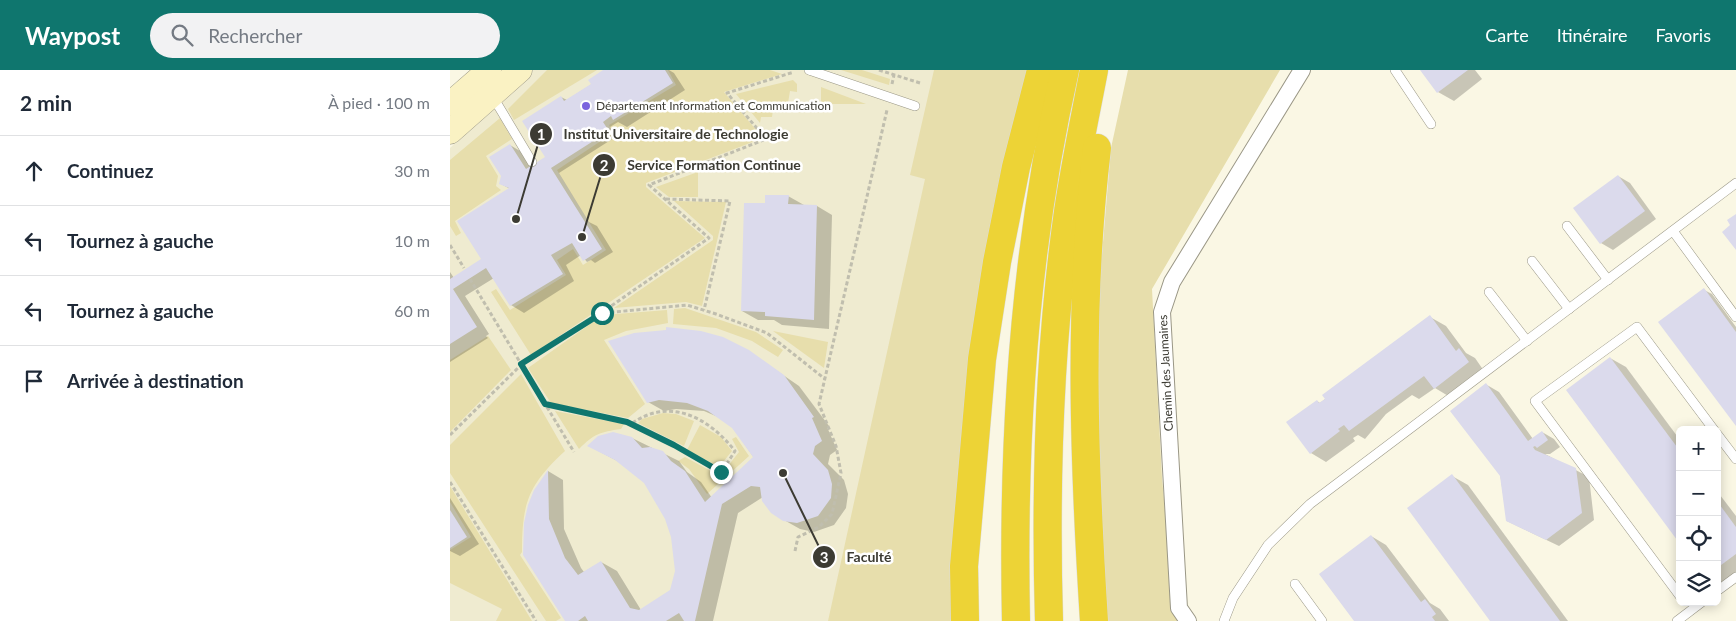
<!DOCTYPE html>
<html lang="fr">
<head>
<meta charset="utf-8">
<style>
  :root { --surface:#fff; --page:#f2f2f3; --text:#1f2937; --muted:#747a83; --line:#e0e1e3; --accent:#0f766e }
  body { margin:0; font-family:Lato,sans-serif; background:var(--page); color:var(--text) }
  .controls { position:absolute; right:15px; bottom:15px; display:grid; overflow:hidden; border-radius:8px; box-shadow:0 2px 12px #0003 }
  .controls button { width:45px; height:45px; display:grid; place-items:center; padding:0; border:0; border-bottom:1px solid var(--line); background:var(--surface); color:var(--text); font:25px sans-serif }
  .stop { position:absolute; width:15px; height:15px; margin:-11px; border:4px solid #0f766e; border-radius:50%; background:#fff }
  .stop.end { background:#0f766e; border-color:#fff; box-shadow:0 1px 5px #0008 }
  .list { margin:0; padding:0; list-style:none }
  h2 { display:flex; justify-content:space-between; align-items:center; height:65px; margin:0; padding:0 20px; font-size:21px }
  h2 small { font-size:16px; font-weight:400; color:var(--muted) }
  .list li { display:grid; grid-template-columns:32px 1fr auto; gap:15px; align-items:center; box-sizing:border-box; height:70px; padding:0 20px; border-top:1px solid var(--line) }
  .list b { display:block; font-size:19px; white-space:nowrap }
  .list em { font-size:16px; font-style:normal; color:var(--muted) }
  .icon { flex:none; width:28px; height:28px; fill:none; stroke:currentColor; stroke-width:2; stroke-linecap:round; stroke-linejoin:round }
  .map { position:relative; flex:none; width:1286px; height:551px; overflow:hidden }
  header { display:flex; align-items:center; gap:30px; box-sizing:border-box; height:70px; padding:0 25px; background:var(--accent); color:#fff }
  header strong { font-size:24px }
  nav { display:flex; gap:28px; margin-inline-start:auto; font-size:18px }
  .search { width:350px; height:45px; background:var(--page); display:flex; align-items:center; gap:12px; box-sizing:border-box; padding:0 18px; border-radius:28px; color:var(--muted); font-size:19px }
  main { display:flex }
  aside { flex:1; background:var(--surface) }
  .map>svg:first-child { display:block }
  .built { fill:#efebd0 }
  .green { fill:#e7deac }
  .shadow { fill:#0003 }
  .building { fill:#dbdaec }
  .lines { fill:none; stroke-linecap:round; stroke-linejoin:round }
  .lane-casing { stroke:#9a9786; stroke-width:10 }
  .street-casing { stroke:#9a9786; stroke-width:18 }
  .secondary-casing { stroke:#9a9786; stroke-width:25 }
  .highway-casing { stroke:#dcdcda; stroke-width:29 }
  .path { stroke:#c0beae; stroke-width:3; stroke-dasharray:4 2.5; stroke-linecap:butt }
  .lane { stroke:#fff; stroke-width:9 }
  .street { stroke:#fff; stroke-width:16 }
  .secondary { stroke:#faf2c3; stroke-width:24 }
  .highway { stroke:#edd336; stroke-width:28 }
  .route { stroke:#0f766e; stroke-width:6 }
  .poi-dot { fill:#7b63de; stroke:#fff; stroke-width:2 }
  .labels { text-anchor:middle; stroke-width:5; stroke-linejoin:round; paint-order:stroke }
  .poi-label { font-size:12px; fill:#3c3b33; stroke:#fff; text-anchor:start }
  .street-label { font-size:12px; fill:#3c3b33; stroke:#fff }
  .leader { fill:none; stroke:#3c3b33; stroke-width:2 }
  .callout-dot { fill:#3c3b33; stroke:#fff; stroke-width:2 }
  .mark-label { font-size:15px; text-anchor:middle; font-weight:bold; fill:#fff }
  .callout-label { font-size:14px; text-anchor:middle; font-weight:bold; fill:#3c3b33; stroke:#fff; stroke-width:5; stroke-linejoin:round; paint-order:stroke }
</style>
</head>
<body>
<header>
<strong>Waypost</strong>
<div class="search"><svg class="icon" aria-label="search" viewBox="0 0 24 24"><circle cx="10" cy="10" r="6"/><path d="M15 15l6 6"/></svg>Rechercher</div>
<nav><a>Carte</a><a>Itinéraire</a><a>Favoris</a></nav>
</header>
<main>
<aside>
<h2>2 min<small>À pied · 100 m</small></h2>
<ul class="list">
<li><svg class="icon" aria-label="ahead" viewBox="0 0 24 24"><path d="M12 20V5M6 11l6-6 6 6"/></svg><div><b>Continuez</b></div><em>30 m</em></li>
<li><svg class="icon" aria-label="left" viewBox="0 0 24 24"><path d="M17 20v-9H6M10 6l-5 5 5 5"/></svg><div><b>Tournez à gauche</b></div><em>10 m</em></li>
<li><svg class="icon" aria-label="left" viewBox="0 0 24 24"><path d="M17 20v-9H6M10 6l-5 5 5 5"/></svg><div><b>Tournez à gauche</b></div><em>60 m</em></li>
<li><svg class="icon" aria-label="arrive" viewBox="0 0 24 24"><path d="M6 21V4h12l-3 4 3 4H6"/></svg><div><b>Arrivée à destination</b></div></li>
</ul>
</aside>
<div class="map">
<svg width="1286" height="551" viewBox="0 0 1286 551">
  <rect width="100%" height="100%" fill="#faf7e4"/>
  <polygon class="built" points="81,0 563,0 466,551 0,551 0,78"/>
  <g class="green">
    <polygon points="97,0 147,0 64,50 58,39"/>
    <polygon points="218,0 320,0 332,4 274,22 313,68 196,113 196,117 255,168 81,285 41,222 46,219 60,240 116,205 107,190 123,179 133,195 156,180 107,100 163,63 159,55 226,15"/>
    <polygon points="391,0 412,0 440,9 439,15"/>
    <polygon points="484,0 582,0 501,551 378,551 475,109 460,105"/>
    <polygon points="678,0 830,0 702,219 712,408 725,547 728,551 657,551 652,496 645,267 661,78"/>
    <polygon points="343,10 347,14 347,22 340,21 338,33 324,32 322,47 311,47 310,53 286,24"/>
    <polygon points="371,17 416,34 371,34"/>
    <polygon points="50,48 62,69 36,86 48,106 46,116 51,120 5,151 11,163 6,166 0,156 0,90"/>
    <polygon points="248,102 248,127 219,127 206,117"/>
    <polygon points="224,131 276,132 252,236 236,232 164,238 263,170 263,166"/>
    <polygon points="235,238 306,262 333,280 328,287 302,271 266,258 223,254 224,239"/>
    <polygon points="217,240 218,253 176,261 154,270 195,334 178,348 101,333 78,298 153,245"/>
    <polygon points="323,261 378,272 374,298"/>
    <polygon points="38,266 61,300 0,362 0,290"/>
    <path d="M 71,304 L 115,381 C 78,415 72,433 72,482 L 70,485 L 111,548 L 106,551 L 96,551 L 0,403 L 0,375 Z"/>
    <path d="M 105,341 L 174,354 L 171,359 C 150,362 144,364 129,379 Z"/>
    <polygon points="213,343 226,344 244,351 234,376 188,353 192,349"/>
    <polygon points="250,355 271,367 282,381 269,397 237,380"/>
    <polygon points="286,367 299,386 257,424 239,399 228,391 235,387 270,406 289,382 282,369"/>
    <polygon points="0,416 82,551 46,551 52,539 0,513 0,480 21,467 0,432"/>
  </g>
  <g class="shadow">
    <polygon points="155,0 219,0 224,3 235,20 177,57 168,52 160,57 167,66 109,103 139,152 147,156 163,182 145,193 141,190 137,192 131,185 116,195 124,211 74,243 61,235 44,208 15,226 39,264 36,266 38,268 0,292 0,202 4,208 33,190 60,119 51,114 60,75 75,84 83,96 97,88 111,27 117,30 142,14"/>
    <polygon points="972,0 1025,0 1032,9 1004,31 988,22"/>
    <polygon points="1168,106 1180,113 1206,149 1163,180 1151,173"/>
    <polygon points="338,126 354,135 367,136 382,145 379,259 332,255 324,250 308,250 292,241 316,134"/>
    <polygon points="1254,220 1262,224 1286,257 1286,354"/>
    <polygon points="980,247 996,256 1016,283 1025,288 1034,301 1000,327 985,318 969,329 962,325 936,344 915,369 908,365 903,368 905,371 876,392 861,383 867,331 870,333"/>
    <polygon points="298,281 349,316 379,356 377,357 387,380 380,385 378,394 394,410 398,424 396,438 384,455 364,462 350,459 334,450 313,427 288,443 263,551 117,551 86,421 98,401 113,410 114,459 131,498 134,502 151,492 167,501 191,540 222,521 226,501 226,481 217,448 195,412 171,393 139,376 182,368 229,391 237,402 251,412 262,428 304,388 283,357 268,347 254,341 226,339 214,341 198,332"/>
    <polygon points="1160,288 1176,297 1230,370 1230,472"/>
    <polygon points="1037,315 1049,322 1083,369 1092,362 1104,369 1110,377 1100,384 1095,384 1139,407 1144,450 1109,476 1057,451"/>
    <polygon points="1002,406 1018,415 1118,551 1042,551"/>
    <polygon points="1267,421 1286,446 1286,504 1271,515 1267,513"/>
    <polygon points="0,428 29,474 10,486 0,481"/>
    <polygon points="921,466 936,475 980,533 990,539 999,551 905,551"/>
  </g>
  <g class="building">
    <polygon points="153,0 215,0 223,13 163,50 161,46 153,52 159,61 101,98 152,179 133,191 122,173 101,185 113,204 60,236 36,198 3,219 27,257 0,274 0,209 31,189 7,151 59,118 49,114 51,106 39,87 60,74 76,99 95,87 72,51 111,26 114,31 141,14 138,10"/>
    <polygon points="970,0 1018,0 987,23"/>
    <polygon points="1168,105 1195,141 1150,174 1123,138"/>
    <polygon points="315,125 339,125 338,134 367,135 364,250 315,246 315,242 291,241 294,133 315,133"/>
    <polygon points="1286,144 1286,180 1272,162 1280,155 1277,150"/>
    <polygon points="1254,218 1286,262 1286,356 1208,252"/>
    <polygon points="980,245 1006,281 1009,278 1019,292 984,319 974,306 899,361 894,355 888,359 890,361 860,384 836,352 867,330 869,333 875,329 872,325"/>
    <polygon points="216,257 251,261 273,267 299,280 334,305 364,347 362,348 372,371 365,376 363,384 378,400 382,414 381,428 368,446 347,453 333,451 321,443 312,431 310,417 301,416 272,434 245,551 234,551 229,543 216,551 138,551 135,546 128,551 115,551 73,485 74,453 78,435 84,420 98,400 99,449 115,488 128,505 151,491 180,538 189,540 220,520 225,501 221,467 215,449 194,413 165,390 137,376 148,366 163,362 182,367 192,378 200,377 213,381 221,391 235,401 255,432 303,387 282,358 258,341 237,333 209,330 197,333 158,271 184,263 216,260"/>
    <polygon points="1160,287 1230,381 1230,474 1116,320"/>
    <polygon points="1036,313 1078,371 1092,361 1098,370 1087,378 1085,376 1083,377 1085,380 1126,398 1132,443 1096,470 1056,451 1050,406 1000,341"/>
    <polygon points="1002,404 1110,551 1040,551 957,438"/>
    <polygon points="1267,431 1286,457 1286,484 1267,498"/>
    <polygon points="0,440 17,467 0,478"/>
    <polygon points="921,465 971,532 975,529 986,544 982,547 985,551 904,551 869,504"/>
  </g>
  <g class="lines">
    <defs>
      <g id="lane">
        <polyline points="359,0 465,36"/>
        <polyline points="945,0 981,54"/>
        <polyline points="43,27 82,92"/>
        <polyline points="1117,156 1158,210"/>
        <polyline points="1223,161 1286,247"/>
        <polyline points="1082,191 1119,239"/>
        <polyline points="1039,222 1077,271"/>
        <polyline points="1267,364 1286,389"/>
        <polyline points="845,514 872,551"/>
        <polyline points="1267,521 1286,507"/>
        <polyline points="1230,526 1085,331 1187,257 1264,360"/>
        <polyline points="774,551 783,528 818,475 860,434 1286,113"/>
        <polyline points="1227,551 1252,532"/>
      </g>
      <polyline id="street" points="738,551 729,538 712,242 722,212 852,0"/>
      <g id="secondary">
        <polyline points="0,34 39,0"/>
        <polyline points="0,62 70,0"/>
      </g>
      <g id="highway">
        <polyline points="515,551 514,496 532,289 547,192 566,97 591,0"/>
        <path d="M 566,551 C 562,366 574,181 615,0"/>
        <path d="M 599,551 C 595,415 599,277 618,142 C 625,94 635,47 644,0"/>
        <path d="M 644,551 C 634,393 628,235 647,78"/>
      </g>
    </defs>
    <use href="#lane" class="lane-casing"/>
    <use href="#street" class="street-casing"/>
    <use href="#secondary" class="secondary-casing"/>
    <use href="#highway" class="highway-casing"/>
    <g class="path">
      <polyline points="429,0 470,13"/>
      <polyline points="442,14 444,5"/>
      <polyline points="216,129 280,131 254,240"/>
      <polyline points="0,175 14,198"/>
      <polyline points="20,209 124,382"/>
      <polyline points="154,243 237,235 266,244 317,263 375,309"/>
      <path d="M 95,334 L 177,352 L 224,375 L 271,403 L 285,381 C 259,348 220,326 181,354"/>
      <polyline points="0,365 71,295 151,243 259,168 199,115 316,69 277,23 344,2"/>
      <polyline points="0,412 86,551"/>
      <polyline points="345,481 348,467 369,457 382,444 391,403 386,376 369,334 437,40"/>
    </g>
    <use href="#lane" class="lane"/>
    <use href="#street" class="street"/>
    <use href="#secondary" class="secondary"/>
    <use href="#highway" class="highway"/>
  </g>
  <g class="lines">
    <polyline class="route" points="152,243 71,294 95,334 177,352 224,375 271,402"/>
  </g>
  <circle class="poi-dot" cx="136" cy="36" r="5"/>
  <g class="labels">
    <g class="poi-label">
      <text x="146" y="40">Département Information et Communication</text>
    </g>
    <g class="street-label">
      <text transform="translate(716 303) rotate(-93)" y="4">Chemin des Jaumaires</text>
    </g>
  </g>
  <path class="leader" d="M66 149L91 64M132 167L154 95M333 403L374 487"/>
  <g class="callout-dot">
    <circle cx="66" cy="149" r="5"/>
    <circle cx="132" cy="167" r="5"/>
    <circle cx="333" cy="403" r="5"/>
    <circle cx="91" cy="64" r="12"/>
    <circle cx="154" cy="95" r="12"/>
    <circle cx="374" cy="487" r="12"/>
  </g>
  <g class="mark-label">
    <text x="91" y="70">1</text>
    <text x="154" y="101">2</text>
    <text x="374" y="493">3</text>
  </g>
  <g class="callout-label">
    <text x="226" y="69">Institut Universitaire de Technologie</text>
    <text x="264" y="100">Service Formation Continue</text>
    <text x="419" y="492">Faculté</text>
  </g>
</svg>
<div class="controls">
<button>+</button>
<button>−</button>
<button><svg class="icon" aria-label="locate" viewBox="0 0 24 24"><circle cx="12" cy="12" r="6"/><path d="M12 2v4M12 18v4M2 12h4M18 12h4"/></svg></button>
<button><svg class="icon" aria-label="layers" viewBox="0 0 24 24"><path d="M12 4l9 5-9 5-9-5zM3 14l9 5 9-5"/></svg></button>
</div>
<div class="stop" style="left:152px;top:243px"></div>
<div class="stop end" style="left:271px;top:402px"></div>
</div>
</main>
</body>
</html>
